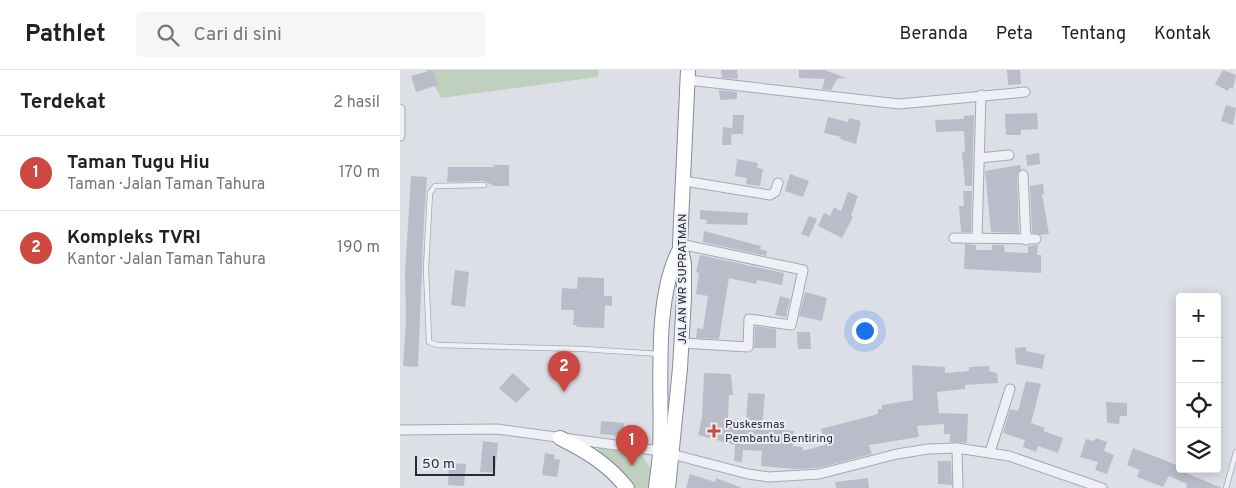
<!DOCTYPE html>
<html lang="id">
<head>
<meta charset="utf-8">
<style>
  :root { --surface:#fff; --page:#f6f6f6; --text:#222; --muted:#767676; --line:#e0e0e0; --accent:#cd4841 }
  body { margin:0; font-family:Overpass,sans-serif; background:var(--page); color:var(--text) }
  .controls { position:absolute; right:15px; bottom:15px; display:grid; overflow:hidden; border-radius:5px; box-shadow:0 2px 12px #0003 }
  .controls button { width:45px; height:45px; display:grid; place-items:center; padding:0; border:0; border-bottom:1px solid var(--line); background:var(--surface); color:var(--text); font:25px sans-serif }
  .scale { position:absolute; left:15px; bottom:12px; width:80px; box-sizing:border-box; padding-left:5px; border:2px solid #262a3d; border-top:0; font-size:14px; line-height:18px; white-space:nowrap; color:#262a3d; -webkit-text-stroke:4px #eceef4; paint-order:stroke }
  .you { position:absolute; left:464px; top:260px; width:18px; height:18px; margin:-12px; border:4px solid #fff; border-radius:50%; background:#1a73e8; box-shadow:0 0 0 8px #1a73e833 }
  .badge { display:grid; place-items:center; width:32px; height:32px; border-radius:50%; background:var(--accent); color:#fff; font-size:16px; font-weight:700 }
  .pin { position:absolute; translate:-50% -41px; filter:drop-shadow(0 1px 2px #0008) }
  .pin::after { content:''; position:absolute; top:26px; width:18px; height:15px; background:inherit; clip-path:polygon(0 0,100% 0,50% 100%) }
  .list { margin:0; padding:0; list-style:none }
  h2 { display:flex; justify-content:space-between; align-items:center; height:65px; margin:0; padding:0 20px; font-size:21px }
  h2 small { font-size:16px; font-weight:400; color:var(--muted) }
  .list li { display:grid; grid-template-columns:32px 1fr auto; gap:15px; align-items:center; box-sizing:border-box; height:75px; padding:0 20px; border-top:1px solid var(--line) }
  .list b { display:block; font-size:19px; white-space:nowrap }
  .list p { margin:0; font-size:16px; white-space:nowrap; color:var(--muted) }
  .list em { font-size:16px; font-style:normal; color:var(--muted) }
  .icon { flex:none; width:28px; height:28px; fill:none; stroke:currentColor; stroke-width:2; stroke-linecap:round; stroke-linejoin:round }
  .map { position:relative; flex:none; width:836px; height:418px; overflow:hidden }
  header { display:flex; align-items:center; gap:30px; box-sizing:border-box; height:70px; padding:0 25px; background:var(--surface); border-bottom:1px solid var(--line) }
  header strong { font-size:24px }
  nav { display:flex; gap:28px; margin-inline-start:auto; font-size:18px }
  .search { width:350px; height:45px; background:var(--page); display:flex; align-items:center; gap:12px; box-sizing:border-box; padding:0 18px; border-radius:5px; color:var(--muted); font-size:19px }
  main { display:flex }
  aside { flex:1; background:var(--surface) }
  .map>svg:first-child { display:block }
  .green { fill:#bfd1be }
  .building { fill:#babdc9 }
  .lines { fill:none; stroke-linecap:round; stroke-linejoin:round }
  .service-casing { stroke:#a6a9b4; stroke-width:6 }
  .minor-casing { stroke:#a6a9b4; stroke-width:11 }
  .trunk-casing { stroke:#84899d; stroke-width:16 }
  .service { stroke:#eff0f5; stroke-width:4.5 }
  .minor { stroke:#eff0f5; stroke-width:9 }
  .trunk { stroke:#fff; stroke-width:14 }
  .poi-dot { fill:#cd4841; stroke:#eceef4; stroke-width:2 }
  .labels { text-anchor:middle; stroke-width:4; stroke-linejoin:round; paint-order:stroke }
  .street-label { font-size:12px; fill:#262a3d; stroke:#eceef4 }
  .poi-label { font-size:12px; fill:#262a3d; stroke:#eceef4; text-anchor:start }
</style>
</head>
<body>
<header>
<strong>Pathlet</strong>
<div class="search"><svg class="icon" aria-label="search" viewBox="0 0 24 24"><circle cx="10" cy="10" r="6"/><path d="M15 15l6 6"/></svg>Cari di sini</div>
<nav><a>Beranda</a><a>Peta</a><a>Tentang</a><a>Kontak</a></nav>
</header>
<main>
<aside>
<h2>Terdekat<small>2 hasil</small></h2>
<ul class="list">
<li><span class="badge">1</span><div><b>Taman Tugu Hiu</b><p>Taman · Jalan Taman Tahura</p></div><em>170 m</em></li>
<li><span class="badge">2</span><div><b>Kompleks TVRI</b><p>Kantor · Jalan Taman Tahura</p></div><em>190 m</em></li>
</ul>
</aside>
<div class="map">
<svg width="836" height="418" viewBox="0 0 836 418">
  <rect width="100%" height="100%" fill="#dddfe7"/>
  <g class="green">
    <polygon points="26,0 199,0 198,7 41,28"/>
    <polygon points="196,377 242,385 252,401 251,418 232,418"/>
  </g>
  <g class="building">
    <polygon points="33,0 38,15 16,22 11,6"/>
    <polygon points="321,0 337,0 338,9 322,8"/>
    <polygon points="399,0 425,0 446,8 437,9 431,20 422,19 425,9 399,8"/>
    <polygon points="607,0 620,0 621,14 608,15"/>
    <polygon points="823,0 836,5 833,19 830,17 828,21 815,14"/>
    <polygon points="319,20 337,22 337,29 320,30"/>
    <polygon points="826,35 836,38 833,55 821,51"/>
    <polygon points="637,43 638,59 621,60 621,65 606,65 605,44"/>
    <polygon points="333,45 344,45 343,64 332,64"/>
    <polygon points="574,45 572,116 565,116 562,82 565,82 564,61 536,62 535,50 564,49 564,46"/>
    <polygon points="428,47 448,52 449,48 461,51 456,74 440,69 441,67 424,63"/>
    <polygon points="323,57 332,58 331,75 322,75"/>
    <polygon points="639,83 640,94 627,96 626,85"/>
    <polygon points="337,89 358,93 357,98 363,99 360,116 346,114 347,108 335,106"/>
    <polygon points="94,95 109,95 109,116 94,116 84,111 47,112 48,97 94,97"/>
    <polygon points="620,95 621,99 617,105 619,163 591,162 585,101"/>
    <polygon points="390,104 409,111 403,127 385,121"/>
    <polygon points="11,106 27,107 24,150 18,297 3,296 6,250 5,203"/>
    <polygon points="643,114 644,124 642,124 649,164 640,165 632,163 630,116"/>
    <polygon points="563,121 572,121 571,162 561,162 559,136 564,136"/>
    <polygon points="448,122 458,126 451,146 453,147 442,168 418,156 424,143 430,146 434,137 441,141"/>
    <polygon points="300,140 348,143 347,155 306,154 307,150 300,149"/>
    <polygon points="409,146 417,149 409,167 401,164"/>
    <polygon points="304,161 361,176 360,179 367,181 366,186 303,172"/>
    <polygon points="565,174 576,175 576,180 592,180 592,175 604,175 605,182 628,183 628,176 638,175 637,185 641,185 641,203 564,199"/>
    <polygon points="300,185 384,203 382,215 357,210 356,214 329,208 319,269 296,268 297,258 303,259 308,226 296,224 299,203 296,202"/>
    <polygon points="55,200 69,202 65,237 51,235"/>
    <polygon points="178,207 204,208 204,226 212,226 212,236 205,235 204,258 176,257 177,255 173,255 174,240 161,240 162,218 177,219"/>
    <polygon points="405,222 427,228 422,251 399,246"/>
    <polygon points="380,226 390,229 386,247 375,245"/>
    <polygon points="355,256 376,259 376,278 354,278"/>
    <polygon points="397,262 410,262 411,279 398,279"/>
    <polygon points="626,277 626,281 645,285 642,299 616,294 615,278"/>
    <polygon points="512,295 545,297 545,303 569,301 569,297 590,296 589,301 597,303 598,313 565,315 565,319 537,322 539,343 568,344 567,373 550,372 550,364 544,364 544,354 517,356 519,367 469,375 472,384 418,398 394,399 361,396 362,381 343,380 342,392 334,391 335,375 298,365 302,348 304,303 331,304 333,325 329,325 328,349 346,351 348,323 365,324 362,358 394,361 393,376 403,377 402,381 425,375 421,359 478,344 478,339 482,339 482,335 513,330"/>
    <polygon points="113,303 130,319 116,333 99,318"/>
    <polygon points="626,311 641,314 631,353 645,358 643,361 663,368 658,383 638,376 636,382 623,377 625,370 603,363 610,339 618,341"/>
    <polygon points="706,332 727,333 727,346 720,346 719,354 707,353"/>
    <polygon points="201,351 224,353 223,366 200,364"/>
    <polygon points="696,368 707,372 704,381 714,385 707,404 695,400 698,392 680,387 686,369 694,371"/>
    <polygon points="83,371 98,373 95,403 80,402"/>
    <polygon points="733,378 767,391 780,397 780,399 788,400 786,403 822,418 786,418 787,414 769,406 763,417 737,407 740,400 727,395"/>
    <polygon points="145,383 155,385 154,389 160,390 157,407 142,405"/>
    <polygon points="538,391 551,391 552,415 538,414"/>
    <polygon points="49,393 66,394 64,416 48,415"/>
    <polygon points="290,404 315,412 316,408 342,418 286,418"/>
    <polygon points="468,408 469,418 436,418 435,412"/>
  </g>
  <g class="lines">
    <defs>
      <g id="service">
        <polyline points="84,115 35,116 30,123 26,198 29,272 38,275 183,279 260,284"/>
        <polyline points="826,418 836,382"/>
      </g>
      <g id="minor">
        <polyline points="288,10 499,34 625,22"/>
        <polyline points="0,39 0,66"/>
        <polyline points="579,88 609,85"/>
        <polyline points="623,105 626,170"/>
        <polyline points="284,111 370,125 375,122 378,113"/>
        <polyline points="554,168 636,169"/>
        <polyline points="577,168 581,25"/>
        <polyline points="280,174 403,200 391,255 349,249 348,277 282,273"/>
        <polyline points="0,360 97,359 260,381 348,404 369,407 419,404 497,384 528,379 557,378 609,386 702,418"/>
        <polyline points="557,378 558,418"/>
        <polyline points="590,382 610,319"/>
      </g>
      <g id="trunk">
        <path d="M 160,368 C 186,381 208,394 227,418"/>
        <path d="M 256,418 C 257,405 260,393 260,380 C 263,322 252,231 280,179"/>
        <polyline points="268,418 280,298 284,227 284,194 280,174 288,0"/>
      </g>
    </defs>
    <use href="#service" class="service-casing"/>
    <use href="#minor" class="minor-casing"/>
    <use href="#trunk" class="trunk-casing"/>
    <use href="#service" class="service"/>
    <use href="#minor" class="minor"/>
    <use href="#trunk" class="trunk"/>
  </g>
  <path class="poi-dot" d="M311.5 353.5h5v5h5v5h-5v5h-5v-5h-5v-5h5z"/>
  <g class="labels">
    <g class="street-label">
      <text transform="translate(282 209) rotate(-90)" y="4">JALAN WR SUPRATMAN</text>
    </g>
    <g class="poi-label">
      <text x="325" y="358">Puskesmas<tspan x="325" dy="14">Pembantu Bentiring</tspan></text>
    </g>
  </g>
</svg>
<div class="controls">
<button>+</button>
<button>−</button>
<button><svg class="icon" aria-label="locate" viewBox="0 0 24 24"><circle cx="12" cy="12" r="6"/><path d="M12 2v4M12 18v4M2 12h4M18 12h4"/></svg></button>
<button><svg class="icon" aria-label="layers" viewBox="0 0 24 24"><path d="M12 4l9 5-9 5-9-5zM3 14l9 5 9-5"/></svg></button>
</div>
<div class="scale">50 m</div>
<div class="you"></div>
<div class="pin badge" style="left:232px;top:396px">1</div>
<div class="pin badge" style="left:164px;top:322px">2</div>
</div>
</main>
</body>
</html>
